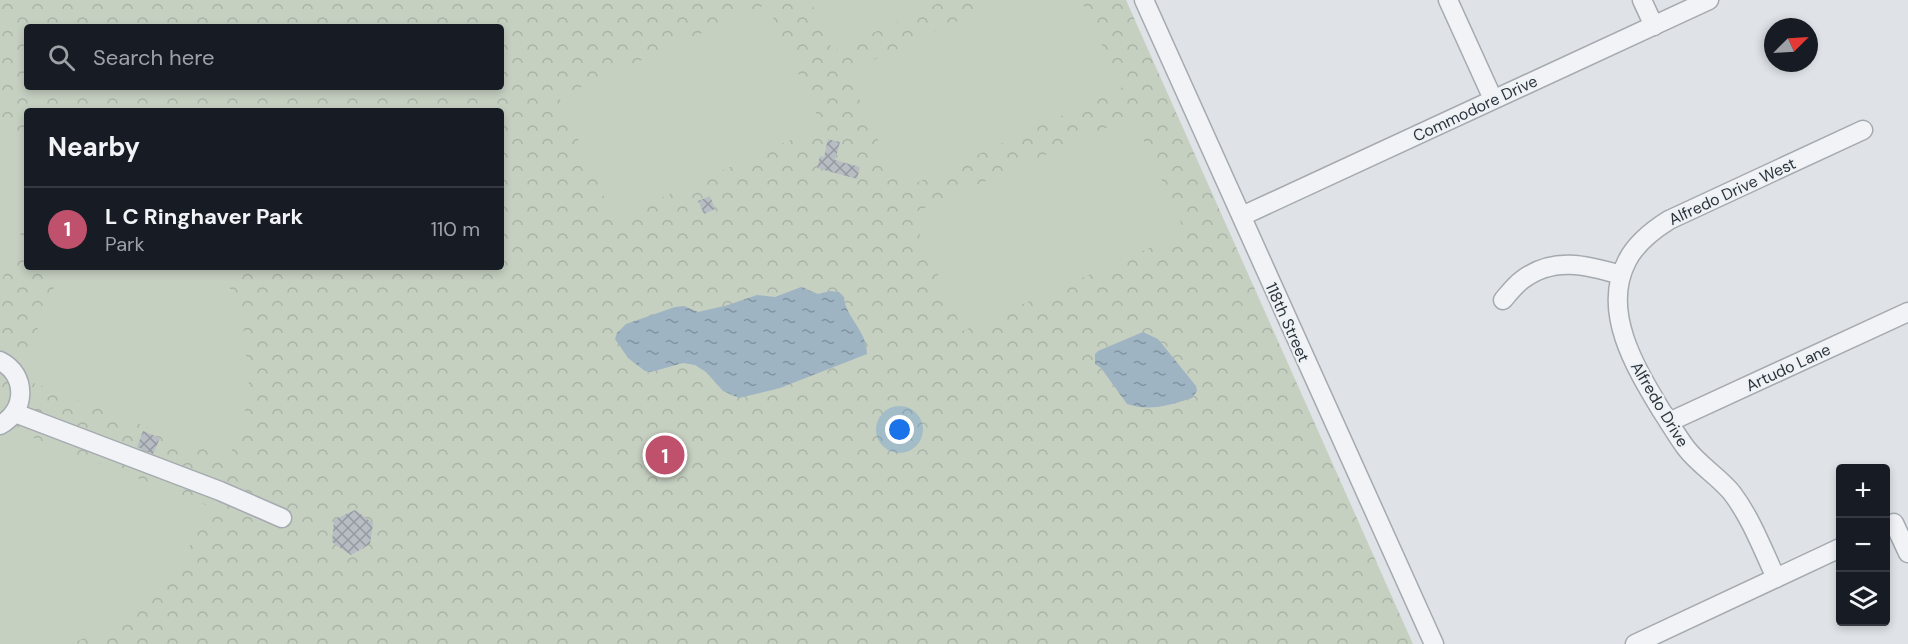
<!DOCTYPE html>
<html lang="en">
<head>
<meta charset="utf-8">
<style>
  :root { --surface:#171b24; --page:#20242c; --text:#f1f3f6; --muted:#9ea1a6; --line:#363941; --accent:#bf516c }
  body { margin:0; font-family:"DM Sans",sans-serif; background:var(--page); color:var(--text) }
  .controls { position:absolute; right:18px; bottom:18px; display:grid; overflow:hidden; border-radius:6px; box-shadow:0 3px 9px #0003 }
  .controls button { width:54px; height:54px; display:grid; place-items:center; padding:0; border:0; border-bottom:2px solid var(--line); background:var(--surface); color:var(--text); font:30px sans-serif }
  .compass { position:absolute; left:1764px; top:18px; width:54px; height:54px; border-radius:50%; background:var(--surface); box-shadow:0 3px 9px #0003; rotate:66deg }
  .you { position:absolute; left:900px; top:430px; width:21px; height:21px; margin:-15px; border:4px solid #fff; border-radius:50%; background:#1a73e8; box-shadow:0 0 0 9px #1a73e833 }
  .badge { display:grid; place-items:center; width:39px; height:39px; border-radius:50%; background:var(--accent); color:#fff; font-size:20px; font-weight:700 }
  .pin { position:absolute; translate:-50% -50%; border:3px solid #fff; box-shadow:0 2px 6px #0006 }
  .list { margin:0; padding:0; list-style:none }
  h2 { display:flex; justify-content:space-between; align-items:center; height:78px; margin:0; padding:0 24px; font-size:26px }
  h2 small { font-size:20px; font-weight:400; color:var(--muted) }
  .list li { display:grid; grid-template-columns:39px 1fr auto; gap:18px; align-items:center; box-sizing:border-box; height:84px; padding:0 24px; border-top:2px solid var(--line) }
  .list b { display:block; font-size:22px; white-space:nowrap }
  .list p { margin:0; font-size:20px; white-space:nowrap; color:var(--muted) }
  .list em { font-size:20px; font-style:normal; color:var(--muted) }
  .icon { flex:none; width:33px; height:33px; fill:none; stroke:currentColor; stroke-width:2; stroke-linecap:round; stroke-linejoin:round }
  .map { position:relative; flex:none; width:1908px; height:644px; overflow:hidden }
  .search { position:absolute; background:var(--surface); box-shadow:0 3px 9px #0003; left:24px; top:24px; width:480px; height:66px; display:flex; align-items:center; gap:15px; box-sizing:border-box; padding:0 21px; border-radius:6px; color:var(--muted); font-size:22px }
  .panel { position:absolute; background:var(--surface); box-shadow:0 3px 9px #0003; left:24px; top:108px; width:480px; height:162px; border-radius:6px }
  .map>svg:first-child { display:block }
  .park { fill:url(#park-crowns); fill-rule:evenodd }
  .pitch { fill:#c6d0c1 }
  .water { fill:url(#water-ripples) }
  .building { fill:url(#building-cross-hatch) }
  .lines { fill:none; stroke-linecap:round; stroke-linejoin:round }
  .minor-casing { stroke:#a5aab0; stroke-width:21 }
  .minor { stroke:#f1f3f6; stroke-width:18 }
  .labels { text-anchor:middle; stroke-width:4.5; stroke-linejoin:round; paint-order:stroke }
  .street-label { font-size:16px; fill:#2a323c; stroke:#eef2f5 }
</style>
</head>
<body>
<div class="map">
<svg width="1908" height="644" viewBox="0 0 1908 644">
  <defs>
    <pattern id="park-crowns" width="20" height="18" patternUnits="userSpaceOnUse" patternTransform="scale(1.5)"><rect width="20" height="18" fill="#c6d0c1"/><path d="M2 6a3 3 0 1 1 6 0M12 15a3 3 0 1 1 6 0" fill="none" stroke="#aab3a7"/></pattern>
    <pattern id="water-ripples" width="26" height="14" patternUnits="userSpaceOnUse" patternTransform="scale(1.5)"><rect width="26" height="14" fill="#9eb4c3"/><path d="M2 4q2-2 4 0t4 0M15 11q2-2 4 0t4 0" fill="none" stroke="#8193a0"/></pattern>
    <pattern id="building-cross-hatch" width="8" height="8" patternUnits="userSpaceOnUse" patternTransform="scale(1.5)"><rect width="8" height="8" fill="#b7bdc3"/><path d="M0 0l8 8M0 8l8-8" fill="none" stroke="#959aa0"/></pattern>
  </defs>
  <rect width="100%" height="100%" fill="#dfe3e7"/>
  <path class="park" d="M 0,0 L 1126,0 L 1413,644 L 0,644 ZM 27,27 L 501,27 L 501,87 L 27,87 ZM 27,111 L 501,111 L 501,267 L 27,267 Z"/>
  <g class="pitch">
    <polygon points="810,0 946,0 833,51"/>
    <polygon points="1004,0 1081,0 1122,88 901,190 847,72"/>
    <polygon points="767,4 822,126 614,219 559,97"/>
    <polygon points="1133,116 1185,232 963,331 911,214"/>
    <polygon points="0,133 27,144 27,219 0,285"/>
    <polygon points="62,267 220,267 242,314 250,395 229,459 31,382 23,366"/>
    <polygon points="13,430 209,506 178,570 127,619 71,644 0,644 0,436"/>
  </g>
  <g class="water">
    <path d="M 801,287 L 818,294 L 830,291 L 839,292 L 844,297 C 845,317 867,330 867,354 L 780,388 L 739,398 L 723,391 L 706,372 L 695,365 L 683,363 L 651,372 L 645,371 L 628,358 L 615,339 L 617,333 L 626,324 L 675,307 L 684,306 L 698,312 L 728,305 L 757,295 L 775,297 Z"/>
    <path d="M 1143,332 L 1158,339 L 1196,386 L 1197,391 L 1192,398 C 1170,405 1150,412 1127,404 L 1101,368 L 1095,364 L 1095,354 L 1098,351 Z"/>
  </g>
  <g class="building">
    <polygon points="828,139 840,142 835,160 860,167 857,179 817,168 820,156 824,157"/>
    <polygon points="710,196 715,209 704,214 698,201"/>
    <polygon points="143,431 160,438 153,454 137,447"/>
    <polygon points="355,510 373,523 370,544 351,555 332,542 334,520"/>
  </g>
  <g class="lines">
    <defs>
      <g id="minor">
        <polyline points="1144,0 1434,644"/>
        <polyline points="1448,0 1493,99"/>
        <polyline points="1642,0 1654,26"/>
        <polyline points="1242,216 1709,0"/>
        <path d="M 1503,300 C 1509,293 1515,285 1522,280 C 1553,256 1587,265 1621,275"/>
        <path d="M 0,361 C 27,374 27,411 0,425"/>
        <polyline points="15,413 220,491 282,518"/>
        <polyline points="1669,422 1908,312"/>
        <polyline points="1894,523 1908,553"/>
        <path d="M 1776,578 C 1763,550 1751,518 1732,493 C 1719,477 1699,465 1686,448 C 1677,436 1669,422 1661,410 C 1635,367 1601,311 1627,261 C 1636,243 1653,230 1669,220 L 1863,130"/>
        <polyline points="1635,644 1840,548"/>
      </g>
    </defs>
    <use href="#minor" class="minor-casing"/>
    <use href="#minor" class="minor"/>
  </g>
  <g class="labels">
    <g class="street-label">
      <text transform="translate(1475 108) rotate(-25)" y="6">Commodore Drive</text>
      <text transform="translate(1732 191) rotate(-25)" y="6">Alfredo Drive West</text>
      <text transform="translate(1288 322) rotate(66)" y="6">118th Street</text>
      <text transform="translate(1788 367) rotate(-25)" y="6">Artudo Lane</text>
      <text transform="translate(1660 404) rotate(59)" y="6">Alfredo Drive</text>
    </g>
  </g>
</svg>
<div class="controls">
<button>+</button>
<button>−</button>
<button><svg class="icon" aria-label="layers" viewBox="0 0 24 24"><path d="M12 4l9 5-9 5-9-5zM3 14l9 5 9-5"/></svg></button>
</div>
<svg class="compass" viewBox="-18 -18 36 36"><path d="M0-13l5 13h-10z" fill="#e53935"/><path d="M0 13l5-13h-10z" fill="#9ea1a6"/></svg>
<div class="you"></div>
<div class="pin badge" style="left:665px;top:455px">1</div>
<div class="search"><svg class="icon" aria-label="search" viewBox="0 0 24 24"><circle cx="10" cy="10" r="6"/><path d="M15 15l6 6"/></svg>Search here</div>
<section class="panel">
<h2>Nearby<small></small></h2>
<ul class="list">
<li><span class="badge">1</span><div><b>L C Ringhaver Park</b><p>Park</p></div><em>110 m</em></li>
</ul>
</section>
</div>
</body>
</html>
